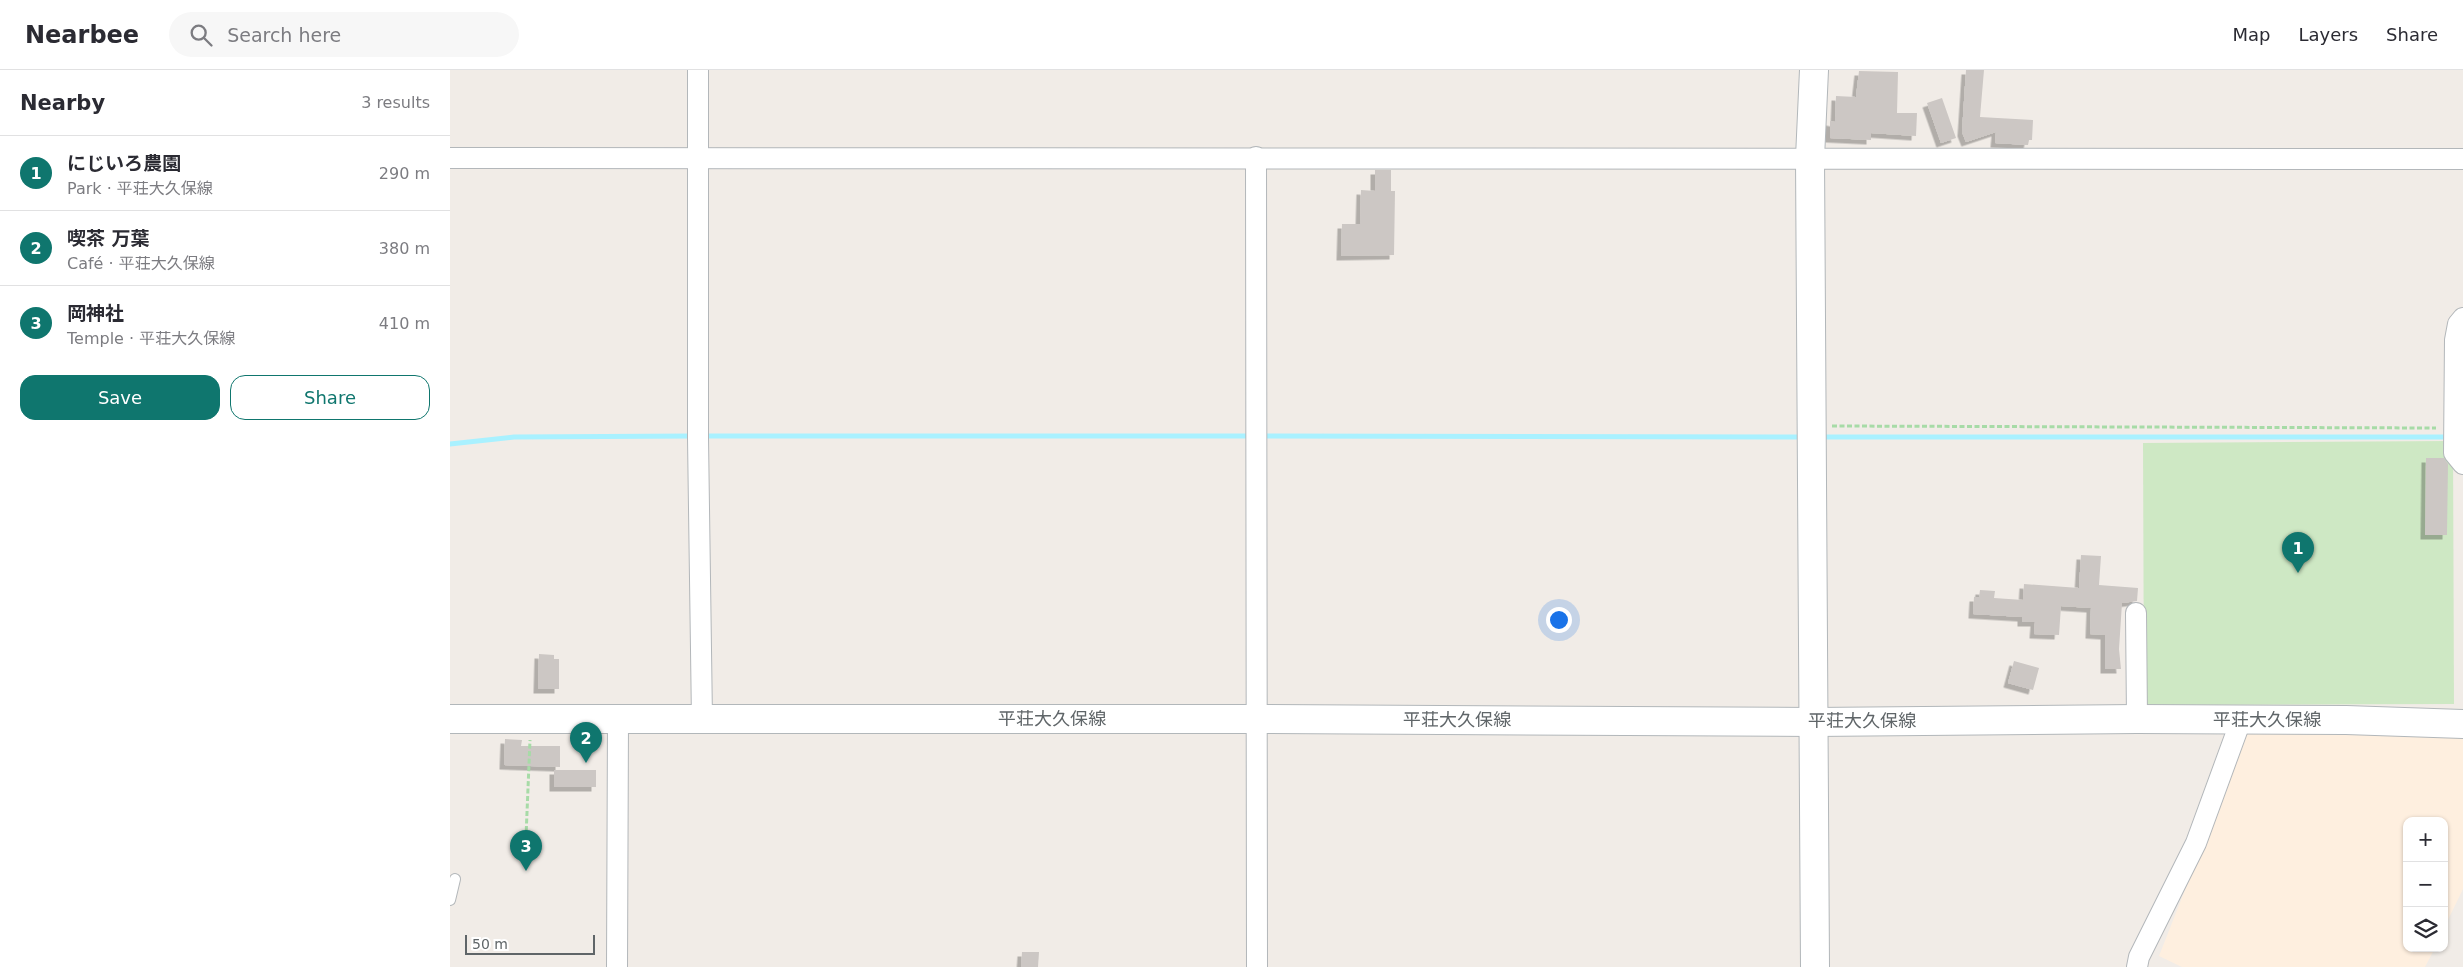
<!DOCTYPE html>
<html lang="en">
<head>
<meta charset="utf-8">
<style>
  :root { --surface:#fff; --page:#f7f7f7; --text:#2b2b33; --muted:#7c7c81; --line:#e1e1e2; --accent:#0f766e }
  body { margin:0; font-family:"DejaVu Sans","Noto Sans JP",sans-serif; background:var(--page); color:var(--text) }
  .controls { position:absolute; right:15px; bottom:15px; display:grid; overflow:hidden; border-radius:10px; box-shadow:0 1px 4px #0004 }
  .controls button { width:45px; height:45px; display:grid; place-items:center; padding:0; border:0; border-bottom:1px solid var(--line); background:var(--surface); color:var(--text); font:25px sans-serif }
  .scale { position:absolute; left:15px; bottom:12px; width:130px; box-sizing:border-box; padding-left:5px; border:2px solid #5f6568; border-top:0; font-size:14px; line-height:18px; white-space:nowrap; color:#5f6568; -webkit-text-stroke:4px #fff; paint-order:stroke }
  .you { position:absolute; left:1108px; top:549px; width:18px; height:18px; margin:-12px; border:4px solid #fff; border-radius:50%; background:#1a73e8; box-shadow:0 0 0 8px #1a73e833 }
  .badge { display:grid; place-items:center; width:32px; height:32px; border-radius:50%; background:var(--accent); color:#fff; font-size:16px; font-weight:700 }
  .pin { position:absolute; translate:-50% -41px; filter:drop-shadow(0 1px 2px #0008) }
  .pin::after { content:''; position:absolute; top:26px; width:18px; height:15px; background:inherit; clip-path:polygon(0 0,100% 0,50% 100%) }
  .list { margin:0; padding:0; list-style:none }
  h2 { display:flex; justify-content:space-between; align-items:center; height:65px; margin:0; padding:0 20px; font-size:21px }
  h2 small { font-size:16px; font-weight:400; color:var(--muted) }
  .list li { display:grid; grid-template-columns:32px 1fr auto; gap:15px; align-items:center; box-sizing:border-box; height:75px; padding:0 20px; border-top:1px solid var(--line) }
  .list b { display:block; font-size:19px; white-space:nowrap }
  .list p { margin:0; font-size:16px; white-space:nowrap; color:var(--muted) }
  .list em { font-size:16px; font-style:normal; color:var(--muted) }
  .actions { display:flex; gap:10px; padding:15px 20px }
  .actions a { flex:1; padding:11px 0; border:1px solid var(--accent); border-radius:15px; text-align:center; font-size:18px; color:var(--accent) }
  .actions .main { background:var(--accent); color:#fff }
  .icon { flex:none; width:28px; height:28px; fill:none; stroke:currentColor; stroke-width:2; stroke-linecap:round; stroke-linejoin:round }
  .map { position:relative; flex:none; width:2013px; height:897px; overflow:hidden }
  header { display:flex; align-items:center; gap:30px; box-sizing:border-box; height:70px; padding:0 25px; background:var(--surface); border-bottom:1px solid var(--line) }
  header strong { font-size:24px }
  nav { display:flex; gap:28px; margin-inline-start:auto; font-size:18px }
  .search { width:350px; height:45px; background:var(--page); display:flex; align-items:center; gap:12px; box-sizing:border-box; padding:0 18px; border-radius:28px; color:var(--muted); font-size:19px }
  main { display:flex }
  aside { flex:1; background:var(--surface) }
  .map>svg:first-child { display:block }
  .commercial { fill:#feefdf }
  .green { fill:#cee8c4 }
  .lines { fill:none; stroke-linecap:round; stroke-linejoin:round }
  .stream { stroke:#a9f1ff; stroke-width:5 }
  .building { fill:#ccc7c4; filter:url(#shadow) }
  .lane-casing { stroke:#b3b7ba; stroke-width:12 }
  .street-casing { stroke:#b3b7ba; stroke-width:22 }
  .secondary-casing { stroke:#b2b7ba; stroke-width:30 }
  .path { stroke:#a7dba7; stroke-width:3; stroke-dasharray:5 2.5; stroke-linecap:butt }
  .lane { stroke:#fff; stroke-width:10 }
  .street { stroke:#fff; stroke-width:20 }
  .secondary { stroke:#fff; stroke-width:28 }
  .labels { text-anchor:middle; stroke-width:4; stroke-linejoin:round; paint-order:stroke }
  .street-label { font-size:18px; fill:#5f6568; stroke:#fff }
</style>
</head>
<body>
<header>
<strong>Nearbee</strong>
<div class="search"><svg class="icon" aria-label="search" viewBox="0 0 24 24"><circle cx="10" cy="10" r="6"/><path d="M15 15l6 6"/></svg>Search here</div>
<nav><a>Map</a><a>Layers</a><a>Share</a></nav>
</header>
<main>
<aside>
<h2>Nearby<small>3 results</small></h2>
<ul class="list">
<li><span class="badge">1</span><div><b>にじいろ農園</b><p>Park · 平荘大久保線</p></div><em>290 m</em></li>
<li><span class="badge">2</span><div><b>喫茶 万葉</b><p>Café · 平荘大久保線</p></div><em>380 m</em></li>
<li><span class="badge">3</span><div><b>岡神社</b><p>Temple · 平荘大久保線</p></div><em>410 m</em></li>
</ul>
<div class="actions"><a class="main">Save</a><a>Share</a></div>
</aside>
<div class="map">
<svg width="2013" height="897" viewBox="0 0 2013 897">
  <defs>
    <filter id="shadow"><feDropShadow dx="-4.5" dy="4.5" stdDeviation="0" flood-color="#0004"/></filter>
  </defs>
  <rect width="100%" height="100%" fill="#f1ece7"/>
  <polygon class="commercial" points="1798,660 2013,666 2013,819 1994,858 1994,751 1957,751 1957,878 1985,878 1975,897 1732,897 1709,886"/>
  <polygon class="green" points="2003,371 2004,634 1694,635 1693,373"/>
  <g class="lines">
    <g class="stream">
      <polyline points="253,366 802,366"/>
      <polyline points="810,366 1354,367"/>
      <polyline points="1370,367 1999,367"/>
      <polyline points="0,374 64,367 244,366"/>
    </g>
  </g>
  <g class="building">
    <polygon points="1516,0 1534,0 1530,47 1583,50 1582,70 1579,70 1578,75 1545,73 1546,62 1516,72 1512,62"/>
    <polygon points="1409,1 1448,2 1447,43 1467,43 1466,66 1421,63 1421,70 1380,68 1380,51 1385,52 1386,26 1406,27"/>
    <polygon points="1492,28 1506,68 1491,73 1477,33"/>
    <polygon points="925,100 941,100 941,121 945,121 944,185 891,186 892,154 910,154 911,120 925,121"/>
    <polygon points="1976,388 1994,388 1998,394 1997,465 1975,465"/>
    <polygon points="1631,485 1651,486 1649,515 1688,518 1687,531 1672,533 1669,579 1671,599 1655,599 1655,565 1640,564 1641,538 1611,536 1609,565 1584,564 1585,552 1572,552 1572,547 1523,544 1524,527 1529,527 1530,520 1545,521 1544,528 1573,530 1574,514 1629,518"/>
    <polygon points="89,584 104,585 104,589 109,589 109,619 88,619"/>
    <polygon points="1564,591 1589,598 1583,620 1558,613"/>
    <polygon points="55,669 72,670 71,676 110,676 110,697 54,695"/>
    <rect x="104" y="700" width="42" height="17"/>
    <polygon points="572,882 589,882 588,897 571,897"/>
  </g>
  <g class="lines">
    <defs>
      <polyline id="lane" points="0,830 5,809"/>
      <g id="street">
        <polyline points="248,0 248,368 252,650"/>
        <polyline points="806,87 807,897"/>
        <polyline points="0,88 2013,89"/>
        <polyline points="2013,248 2008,254 2005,270 2004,383 2013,394"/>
        <polyline points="1686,543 1687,649"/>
        <polyline points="167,897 168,650"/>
        <polyline points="1687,897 1689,887 1746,773 1791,650"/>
      </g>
      <g id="secondary">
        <polyline points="1364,0 1360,88 1365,897"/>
        <polyline points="0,649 806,649 1364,652 1687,649 1896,650 2013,654"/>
      </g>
    </defs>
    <use href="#lane" class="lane-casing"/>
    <use href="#street" class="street-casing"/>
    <use href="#secondary" class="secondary-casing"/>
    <g class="path">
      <polyline points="1382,356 1986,358"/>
      <polyline points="75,791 80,670"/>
    </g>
    <use href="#lane" class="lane"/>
    <use href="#street" class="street"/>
    <use href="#secondary" class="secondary"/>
  </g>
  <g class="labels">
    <g class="street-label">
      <text x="602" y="655">平荘大久保線</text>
      <text x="1007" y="656">平荘大久保線</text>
      <text x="1817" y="656">平荘大久保線</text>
      <text x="1412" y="657">平荘大久保線</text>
    </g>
  </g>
</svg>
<div class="controls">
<button>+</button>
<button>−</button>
<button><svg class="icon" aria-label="layers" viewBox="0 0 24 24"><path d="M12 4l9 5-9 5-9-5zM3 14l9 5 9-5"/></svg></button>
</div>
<div class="scale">50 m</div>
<div class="you"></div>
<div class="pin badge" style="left:1848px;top:503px">1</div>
<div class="pin badge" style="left:136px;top:693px">2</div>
<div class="pin badge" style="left:76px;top:801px">3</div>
</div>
</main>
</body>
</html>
